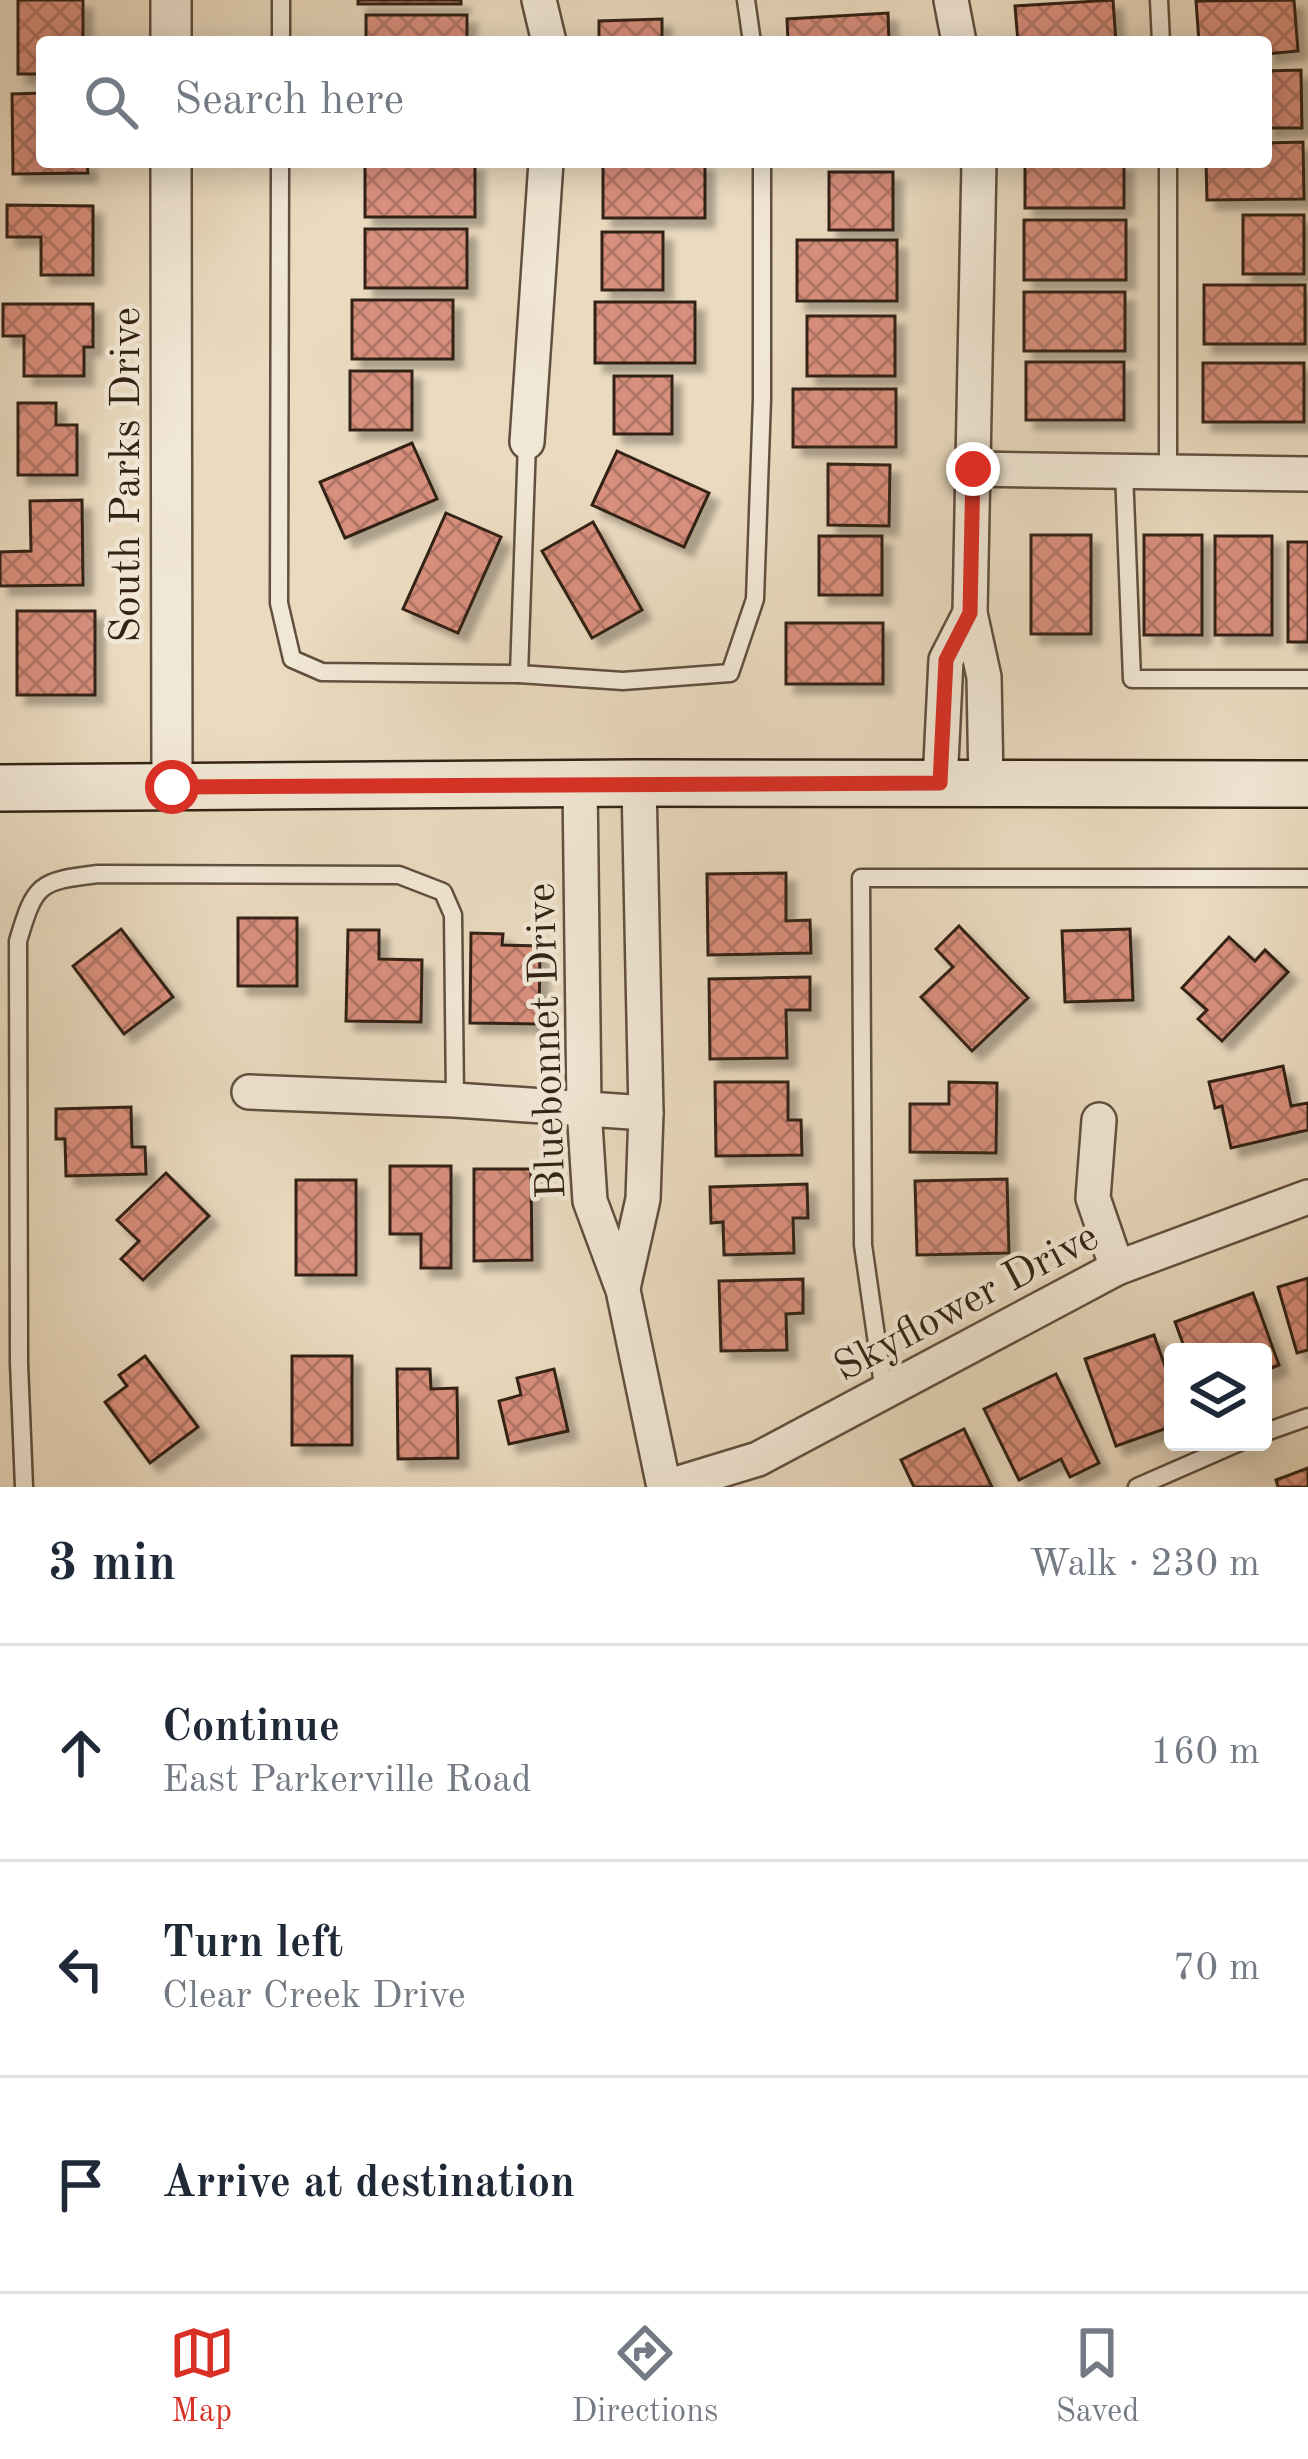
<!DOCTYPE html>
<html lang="en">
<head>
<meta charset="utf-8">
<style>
  :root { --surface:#fff; --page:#f6f6f7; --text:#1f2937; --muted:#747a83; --line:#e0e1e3; --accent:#d93025 }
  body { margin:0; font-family:"Old Standard TT",serif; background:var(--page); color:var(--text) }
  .controls { position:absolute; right:36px; bottom:36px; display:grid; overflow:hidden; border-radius:12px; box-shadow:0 6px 30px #0003 }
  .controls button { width:108px; height:108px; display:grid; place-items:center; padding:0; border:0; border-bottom:3px solid var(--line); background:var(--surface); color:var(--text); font:60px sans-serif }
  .stop { position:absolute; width:36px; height:36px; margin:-27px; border:9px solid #d93025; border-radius:50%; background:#fff }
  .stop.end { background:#d93025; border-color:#fff; box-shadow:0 3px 12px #0008 }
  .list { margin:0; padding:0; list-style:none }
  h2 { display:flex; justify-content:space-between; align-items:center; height:156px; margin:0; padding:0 48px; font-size:51px }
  h2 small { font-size:39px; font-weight:400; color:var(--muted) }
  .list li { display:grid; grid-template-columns:78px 1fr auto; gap:36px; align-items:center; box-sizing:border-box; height:216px; padding:0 48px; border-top:3px solid var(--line) }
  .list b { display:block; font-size:45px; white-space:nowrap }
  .list p { margin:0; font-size:39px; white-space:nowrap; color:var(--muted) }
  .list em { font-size:39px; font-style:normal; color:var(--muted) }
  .icon { flex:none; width:66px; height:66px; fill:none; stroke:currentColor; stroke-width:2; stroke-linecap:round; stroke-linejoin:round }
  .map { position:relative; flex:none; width:1308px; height:1487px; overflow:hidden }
  .search { position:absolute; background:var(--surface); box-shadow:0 6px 30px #0003; left:36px; right:36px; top:36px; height:132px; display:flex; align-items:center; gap:30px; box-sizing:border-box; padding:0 42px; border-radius:12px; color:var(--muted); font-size:45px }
  .sheet { height:804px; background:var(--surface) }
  nav { display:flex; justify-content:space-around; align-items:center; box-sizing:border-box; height:168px; border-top:3px solid var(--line); background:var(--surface); font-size:33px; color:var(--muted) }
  nav a { display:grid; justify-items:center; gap:6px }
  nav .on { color:var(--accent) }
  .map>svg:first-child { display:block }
  .building { fill:url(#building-cross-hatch); stroke:#332214; stroke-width:3; filter:url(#shadow) }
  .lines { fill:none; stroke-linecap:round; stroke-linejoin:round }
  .service-casing { stroke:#61503f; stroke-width:21 }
  .minor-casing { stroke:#61503f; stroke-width:38 }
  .tertiary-casing { stroke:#61503f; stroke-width:44 }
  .secondary-casing { stroke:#332214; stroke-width:50 }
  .service { stroke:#f1e7d5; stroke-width:16 }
  .minor { stroke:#f1e7d5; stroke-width:33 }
  .tertiary { stroke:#f1e7d5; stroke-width:39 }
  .secondary { stroke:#f1e7d5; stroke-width:45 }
  .route { stroke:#d93025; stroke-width:15 }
  .labels { text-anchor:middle; stroke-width:9; stroke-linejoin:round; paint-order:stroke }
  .street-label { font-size:42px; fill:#332214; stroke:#f1e7d5 }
</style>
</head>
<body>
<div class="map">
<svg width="1308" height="1487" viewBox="0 0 1308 1487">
  <defs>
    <pattern id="building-cross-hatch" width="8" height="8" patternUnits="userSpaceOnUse" patternTransform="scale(3)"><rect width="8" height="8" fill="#d98f7d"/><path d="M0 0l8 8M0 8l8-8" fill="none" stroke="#b17465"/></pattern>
    <filter id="shadow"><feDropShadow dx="9" dy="9" stdDeviation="3" flood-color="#0004"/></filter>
  </defs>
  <rect width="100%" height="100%" fill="#eadabf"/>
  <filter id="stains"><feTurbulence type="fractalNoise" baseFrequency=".00167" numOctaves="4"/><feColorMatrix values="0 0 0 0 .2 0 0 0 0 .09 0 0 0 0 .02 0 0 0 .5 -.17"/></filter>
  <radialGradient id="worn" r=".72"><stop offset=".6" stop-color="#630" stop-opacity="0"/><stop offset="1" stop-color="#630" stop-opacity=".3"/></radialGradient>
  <g class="building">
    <polygon points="18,0 83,0 83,42 42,42 42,74 18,74"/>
    <rect x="358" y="0" width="103" height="4"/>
    <polygon points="1113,0 1116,42 1018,42 1015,6"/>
    <polygon points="1294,0 1298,51 1266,54 1266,42 1199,42 1196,1"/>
    <polygon points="888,13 889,42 788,42 787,19"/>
    <rect x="366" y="15" width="101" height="27"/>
    <polygon points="662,19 662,42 599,42 599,21"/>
    <polygon points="1301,70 1302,128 1266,128 1266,71"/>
    <polygon points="42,93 42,162 87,162 88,173 13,174 12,94"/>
    <polygon points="1303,142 1304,199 1207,200 1206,162 1266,162 1266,143"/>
    <rect x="365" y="162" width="110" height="55"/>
    <rect x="603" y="162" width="102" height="56"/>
    <rect x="1025" y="162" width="99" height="46"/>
    <rect x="829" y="172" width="64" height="58"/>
    <polygon points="7,205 93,206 93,275 41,275 41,237 7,237"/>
    <rect x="1243" y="215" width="61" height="59"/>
    <rect x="1024" y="220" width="102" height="60"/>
    <rect x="365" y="229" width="102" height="59"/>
    <rect x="602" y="232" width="61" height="58"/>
    <rect x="797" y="240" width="100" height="61"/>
    <rect x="1204" y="285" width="101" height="59"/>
    <rect x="1024" y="292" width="101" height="59"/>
    <rect x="352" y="300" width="101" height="59"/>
    <rect x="595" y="302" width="100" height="61"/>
    <polygon points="3,304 93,304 93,347 84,347 84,376 24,376 24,336 3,336"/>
    <rect x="807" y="316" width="88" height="60"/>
    <rect x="1026" y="362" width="98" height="58"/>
    <rect x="1203" y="363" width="101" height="59"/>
    <rect x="350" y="371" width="62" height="59"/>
    <rect x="614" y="376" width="58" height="58"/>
    <rect x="793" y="389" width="103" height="58"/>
    <polygon points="18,403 56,403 56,425 77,425 77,475 18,475"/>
    <polygon points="412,443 437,499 345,538 320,482"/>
    <polygon points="617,451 709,493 684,547 592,505"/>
    <polygon points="828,464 890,465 889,526 828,525"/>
    <polygon points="82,500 83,585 0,586 0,552 31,551 30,501"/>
    <polygon points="446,513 501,537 458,633 403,609"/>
    <polygon points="593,522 642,610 592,638 542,551"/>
    <rect x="1031" y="535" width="60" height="99"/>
    <rect x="1144" y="535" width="58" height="100"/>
    <rect x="819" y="536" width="63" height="59"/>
    <rect x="1215" y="536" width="57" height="99"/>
    <rect x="1288" y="542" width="20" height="100"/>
    <rect x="17" y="611" width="78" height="84"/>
    <rect x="786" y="623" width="97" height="61"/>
    <polygon points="786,873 786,921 810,920 811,953 708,955 707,874"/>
    <rect x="238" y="918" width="59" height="68"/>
    <polygon points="959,926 1028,998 972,1051 921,997 953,967 936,949"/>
    <polygon points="121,929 173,997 124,1034 73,966"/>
    <polygon points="1130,929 1133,1000 1065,1002 1062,931"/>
    <polygon points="348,930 379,930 379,959 422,960 421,1022 346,1021"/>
    <polygon points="471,933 503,934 502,945 540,946 539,1024 470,1023"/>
    <polygon points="1229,937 1255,961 1265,950 1288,972 1222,1041 1198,1019 1207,1010 1182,988"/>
    <polygon points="810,977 810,1010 786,1010 787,1058 710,1059 709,979"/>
    <polygon points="1283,1066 1291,1106 1308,1103 1308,1130 1231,1148 1222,1106 1215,1108 1209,1082"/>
    <polygon points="715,1082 788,1082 788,1120 801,1120 802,1155 716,1156"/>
    <polygon points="949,1082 997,1083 996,1153 910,1152 910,1104 949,1104"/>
    <polygon points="131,1107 132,1147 145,1147 146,1174 66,1176 65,1139 56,1139 56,1109"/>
    <polygon points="390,1166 451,1166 451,1268 421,1268 421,1234 390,1234"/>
    <polygon points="474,1169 531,1169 532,1260 474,1261"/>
    <polygon points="166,1173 209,1216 143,1280 121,1259 139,1241 117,1220"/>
    <polygon points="1007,1179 1009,1253 917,1255 915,1181"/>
    <rect x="296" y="1180" width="60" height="95"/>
    <polygon points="807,1184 808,1218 793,1218 794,1253 724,1255 723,1222 711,1223 710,1187"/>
    <polygon points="1308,1278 1308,1350 1297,1353 1278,1287"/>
    <polygon points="803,1279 803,1313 786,1314 787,1350 721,1351 719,1281"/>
    <polygon points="1253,1293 1279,1365 1263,1371 1263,1352 1186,1352 1175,1322"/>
    <polygon points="1154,1335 1173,1389 1173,1426 1116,1446 1085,1359"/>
    <polygon points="145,1356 198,1427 150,1463 105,1402 127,1386 119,1375"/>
    <rect x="292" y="1356" width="60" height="89"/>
    <polygon points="397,1369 430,1369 431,1389 457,1388 458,1458 398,1459"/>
    <polygon points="554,1369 568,1431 509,1444 499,1401 521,1395 517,1378"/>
    <polygon points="1056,1374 1099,1463 1070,1477 1061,1459 1019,1480 984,1409"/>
    <polygon points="964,1429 992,1487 914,1487 901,1460"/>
    <polygon points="1308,1468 1308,1487 1278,1487 1276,1480"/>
  </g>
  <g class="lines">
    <defs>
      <g id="service">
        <polyline points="746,0 752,42"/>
        <polyline points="1159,0 1161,42"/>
        <polyline points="281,42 281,0"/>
        <polyline points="280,162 279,603 292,659 322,672 519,674"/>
        <polyline points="527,442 519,674 623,681 730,673 755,599 762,399 762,162"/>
        <polyline points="1124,471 1132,679 1308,679"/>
        <polyline points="1168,472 1168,162"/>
        <polyline points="884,1392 863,1245 861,878 1308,878"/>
        <polyline points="1263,1433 1308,1417"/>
        <path d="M 24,1487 L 19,1363 L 18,941 C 35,884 38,881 98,874 L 399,875 L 443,892 L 453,915 L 455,1100"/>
        <polyline points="1137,1487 1240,1442"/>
      </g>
      <g id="minor">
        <polyline points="539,0 549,42"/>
        <polyline points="951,0 959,42"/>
        <polyline points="979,162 970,613 984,677 986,783"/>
        <polyline points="527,442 546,162"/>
        <polyline points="973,469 1308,474"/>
        <polyline points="580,783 584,1108 590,1201 623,1290 664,1487"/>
        <polyline points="940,783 946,660 970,613"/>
        <polyline points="249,1092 455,1100 646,1113"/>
        <polyline points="1099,1120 1093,1198 1117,1268"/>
        <polyline points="623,1288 643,1199 646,1113 639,783"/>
        <polyline points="666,1487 758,1459 1117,1268 1308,1197"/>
      </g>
      <g id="tertiary">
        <polyline points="171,0 171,42"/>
        <polyline points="171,162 172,787"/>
      </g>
      <polyline id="secondary" points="0,788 639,783 1308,784"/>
    </defs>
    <use href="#service" class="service-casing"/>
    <use href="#minor" class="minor-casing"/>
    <use href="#tertiary" class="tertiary-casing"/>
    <use href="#secondary" class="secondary-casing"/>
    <use href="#service" class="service"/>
    <use href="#minor" class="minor"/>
    <use href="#tertiary" class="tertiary"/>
    <use href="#secondary" class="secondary"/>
  </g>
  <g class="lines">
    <polyline class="route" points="172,787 940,783 946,660 970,613 973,469"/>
  </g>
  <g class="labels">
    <g class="street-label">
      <text transform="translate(124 475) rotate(-90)" y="15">South Parks Drive</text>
      <text transform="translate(544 1041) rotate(-92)" y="15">Bluebonnet Drive</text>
      <text transform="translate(965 1300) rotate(-28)" y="15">Skyflower Drive</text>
    </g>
  </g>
  <rect width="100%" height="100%" filter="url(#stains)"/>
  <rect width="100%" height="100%" fill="url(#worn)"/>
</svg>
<div class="controls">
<button><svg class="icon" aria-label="layers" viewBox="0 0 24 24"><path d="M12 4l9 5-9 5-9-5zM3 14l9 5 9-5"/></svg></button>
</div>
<div class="stop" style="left:172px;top:787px"></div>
<div class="stop end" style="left:973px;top:469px"></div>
<div class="search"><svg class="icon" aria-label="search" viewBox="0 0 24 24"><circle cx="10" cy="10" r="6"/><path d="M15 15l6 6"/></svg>Search here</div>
</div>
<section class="sheet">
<h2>3 min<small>Walk · 230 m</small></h2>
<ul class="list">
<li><svg class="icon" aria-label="ahead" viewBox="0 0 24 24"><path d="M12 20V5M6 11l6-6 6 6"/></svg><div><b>Continue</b><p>East Parkerville Road</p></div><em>160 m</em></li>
<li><svg class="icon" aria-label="left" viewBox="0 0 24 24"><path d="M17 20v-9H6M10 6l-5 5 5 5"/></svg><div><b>Turn left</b><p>Clear Creek Drive</p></div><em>70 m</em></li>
<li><svg class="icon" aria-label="arrive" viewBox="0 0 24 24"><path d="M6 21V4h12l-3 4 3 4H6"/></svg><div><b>Arrive at destination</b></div></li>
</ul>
</section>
<nav>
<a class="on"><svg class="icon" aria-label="map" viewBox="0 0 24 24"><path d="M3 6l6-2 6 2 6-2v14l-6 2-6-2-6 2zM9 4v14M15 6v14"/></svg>Map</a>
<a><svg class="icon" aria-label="directions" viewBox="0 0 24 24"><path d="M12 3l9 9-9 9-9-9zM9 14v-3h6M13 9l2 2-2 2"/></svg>Directions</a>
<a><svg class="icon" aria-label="saved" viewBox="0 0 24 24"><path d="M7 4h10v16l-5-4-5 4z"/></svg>Saved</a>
</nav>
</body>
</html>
